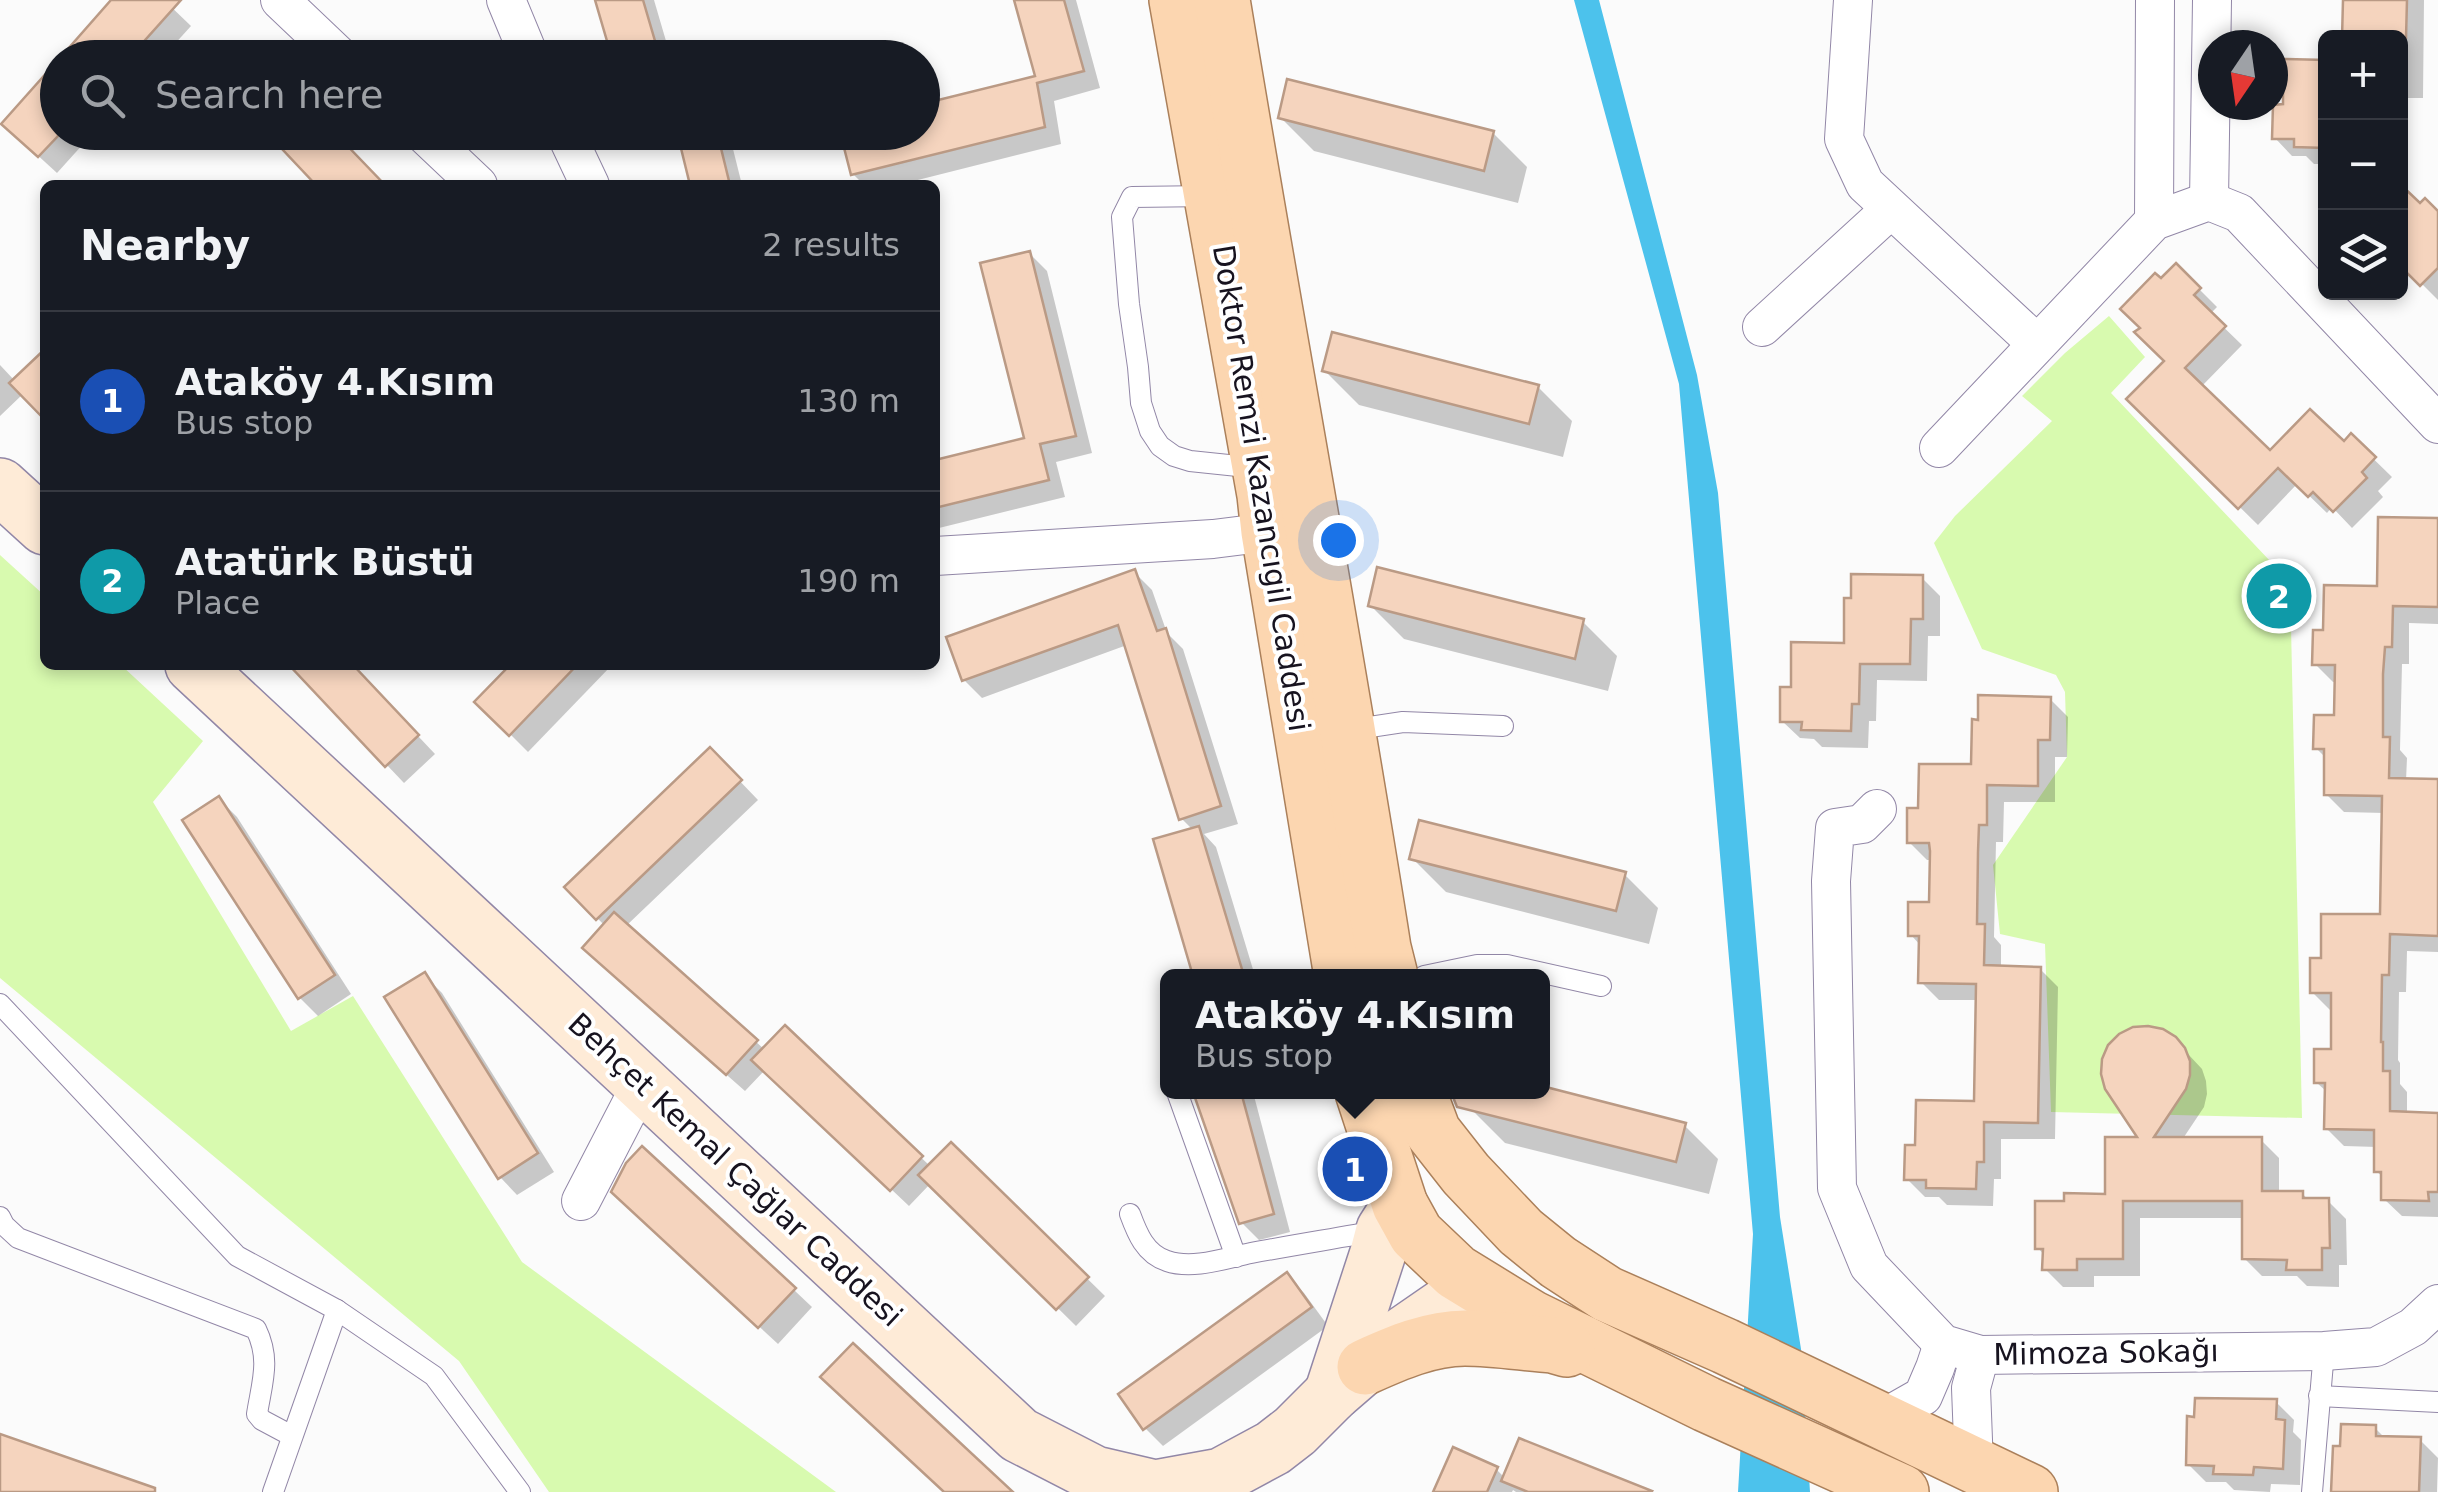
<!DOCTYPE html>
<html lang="en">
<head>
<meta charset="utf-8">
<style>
  :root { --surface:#171b24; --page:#20242c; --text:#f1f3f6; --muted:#9ea1a6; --line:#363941; --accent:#0b8043 }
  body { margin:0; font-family:"DejaVu Sans",sans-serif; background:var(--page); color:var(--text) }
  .controls { position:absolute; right:30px; top:30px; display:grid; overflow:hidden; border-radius:15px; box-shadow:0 5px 15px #0003 }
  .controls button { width:90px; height:90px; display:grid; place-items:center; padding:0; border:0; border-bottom:2px solid var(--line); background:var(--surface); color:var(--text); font:50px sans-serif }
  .compass { position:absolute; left:2198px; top:30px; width:90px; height:90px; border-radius:50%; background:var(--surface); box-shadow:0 5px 15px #0003; rotate:193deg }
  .you { position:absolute; left:1338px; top:540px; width:35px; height:35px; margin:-25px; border:8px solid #fff; border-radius:50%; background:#1a73e8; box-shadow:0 0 0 15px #1a73e833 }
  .badge { display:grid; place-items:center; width:65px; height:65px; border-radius:50%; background:var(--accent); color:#fff; font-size:32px; font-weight:700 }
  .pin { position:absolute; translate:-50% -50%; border:5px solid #fff; box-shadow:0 2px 10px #0006 }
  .popup { position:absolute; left:1160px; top:969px; width:390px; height:130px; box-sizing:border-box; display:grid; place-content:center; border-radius:15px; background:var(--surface); filter:drop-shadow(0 2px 8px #0005); font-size:32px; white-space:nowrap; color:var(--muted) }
  .popup b { font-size:38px; color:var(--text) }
  .popup::after { content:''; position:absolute; left:50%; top:100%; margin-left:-20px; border:20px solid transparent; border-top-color:var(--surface) }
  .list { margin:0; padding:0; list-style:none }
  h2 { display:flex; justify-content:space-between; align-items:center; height:130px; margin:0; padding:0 40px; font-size:42px }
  h2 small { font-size:32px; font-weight:400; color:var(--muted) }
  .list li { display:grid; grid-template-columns:65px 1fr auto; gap:30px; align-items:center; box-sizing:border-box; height:180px; padding:0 40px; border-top:2px solid var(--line) }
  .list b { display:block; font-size:38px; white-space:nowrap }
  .list p { margin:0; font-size:32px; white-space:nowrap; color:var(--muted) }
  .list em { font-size:32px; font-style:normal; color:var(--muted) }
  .icon { flex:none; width:55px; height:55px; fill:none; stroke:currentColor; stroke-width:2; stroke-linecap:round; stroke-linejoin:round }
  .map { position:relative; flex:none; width:2438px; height:1492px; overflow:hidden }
  .search { position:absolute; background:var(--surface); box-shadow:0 5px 15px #0003; left:40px; top:40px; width:900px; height:110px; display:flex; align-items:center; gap:25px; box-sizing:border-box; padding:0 35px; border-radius:55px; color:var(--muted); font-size:38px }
  .panel { position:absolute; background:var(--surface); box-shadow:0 5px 15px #0003; left:40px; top:180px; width:900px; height:490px; border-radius:15px }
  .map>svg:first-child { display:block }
  .green { fill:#d8faaf }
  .water { fill:#4cc2ec }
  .shadow { fill:#0003 }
  .building { fill:#f5d4be; stroke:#ba9a85; stroke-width:2.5 }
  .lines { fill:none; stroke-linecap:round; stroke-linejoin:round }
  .lane-casing { stroke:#9287a7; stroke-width:22 }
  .street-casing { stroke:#9287a7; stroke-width:40 }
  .secondary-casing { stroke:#9287a7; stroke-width:58 }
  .primary-casing { stroke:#ab805b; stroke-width:58 }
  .lane { stroke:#fff; stroke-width:20 }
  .street { stroke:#fff; stroke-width:38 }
  .secondary { stroke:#feebd7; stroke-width:55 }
  .primary { stroke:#fcd6b0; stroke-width:55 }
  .labels { text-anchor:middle; stroke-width:8; stroke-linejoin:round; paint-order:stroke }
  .street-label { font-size:30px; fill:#17131f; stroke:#fff }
</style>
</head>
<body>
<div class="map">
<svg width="2438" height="1492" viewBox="0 0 2438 1492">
  <rect width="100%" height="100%" fill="#fbfbfb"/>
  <g class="green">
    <polygon points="2109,316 2145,357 2111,393 2290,582 2302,1118 2051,1112 2045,944 2000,934 1993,865 2067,757 2065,692 2056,675 1982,649 1934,543 1955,516 2052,421 2022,396 2065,353"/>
    <polygon points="0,555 45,596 45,665 121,665 203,741 153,802 291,1031 353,996 522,1262 836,1492 549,1492 459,1361 0,978"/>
  </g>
  <polygon class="water" points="1574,0 1599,0 1697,375 1718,493 1780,1217 1801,1349 1810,1492 1738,1492 1753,1234 1679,384"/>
  <g class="shadow">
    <polygon points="115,0 164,0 191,26 162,58 63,58"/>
    <polygon points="597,0 654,0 671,58 614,58"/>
    <polygon points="1017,0 1076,0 1100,88 1054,101 1061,144 898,185 864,185 853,174 922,132 1038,78"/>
    <polygon points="2345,0 2424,0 2423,98 2400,98 2400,38"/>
    <polygon points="2326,62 2326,164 2314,164 2306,156 2292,156 2275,138 2285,106"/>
    <polygon points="1280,117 1493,133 1527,167 1518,203 1314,151"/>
    <polygon points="58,132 94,132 57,173 22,141"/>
    <polygon points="642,132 725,132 730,137 742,185 693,185 680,134 652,142"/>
    <polygon points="2400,187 2420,206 2438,215 2438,300 2407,269 2400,275"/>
    <polygon points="1029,253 1047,271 1092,453 1056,462 1065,497 935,529 935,462 1027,440"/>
    <polygon points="2176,266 2217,307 2210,314 2242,345 2201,387 2270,454 2344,445 2351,437 2392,477 2378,491 2383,497 2352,528 2332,507 2327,513 2297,484 2258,525 2130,399 2167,361 2143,328 2161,282"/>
    <polygon points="45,363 45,416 23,394 0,416 0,365 15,381"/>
    <polygon points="1325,371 1538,387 1572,421 1563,457 1359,405"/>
    <polygon points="2438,521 2438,624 2409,623 2409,664 2402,664 2400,750 2407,758 2406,781 2438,781 2438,952 2407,951 2406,992 2399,992 2398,1060 2400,1063 2400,1084 2407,1092 2407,1114 2438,1115 2438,1217 2402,1216 2384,1199 2384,1178 2376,1171 2377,1147 2344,1146 2326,1128 2327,1092 2316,1082 2333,1051 2334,1010 2330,1010 2312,992 2323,961 2382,917 2384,813 2344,812 2326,794 2327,759 2316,748 2336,718 2337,682 2333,682 2315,664 2326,633 2379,589"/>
    <polygon points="1134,572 1152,590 1167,633 1183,649 1238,824 1204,834 1216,847 1255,976 1196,976 1156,841 1193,830 1181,818 1127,645 982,698 964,680"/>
    <polygon points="1922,578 1940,596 1940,636 1928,636 1927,681 1877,680 1876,721 1869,721 1868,748 1822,747 1814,739 1800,738 1782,721 1793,690"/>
    <polygon points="1370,605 1583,622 1617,656 1608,691 1404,639"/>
    <polygon points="292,665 351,665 435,754 404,783"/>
    <polygon points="514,665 612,665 528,752 478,702"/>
    <polygon points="2050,699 2068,717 2067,757 2055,757 2055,802 2004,802 2003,842 1996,842 1994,937 2001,945 2001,968 2040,969 2058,987 2055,1139 2001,1139 2001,1179 1994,1179 1993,1206 1947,1205 1939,1197 1925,1197 1907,1179 1918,1148 1977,1104 1978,1000 1939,1000 1921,982 1921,946 1911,935 1932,905 1932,860 1927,860 1909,842 1920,811"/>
    <polygon points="710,750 758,800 626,926 764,1049 785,1028 930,1166 951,1145 1105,1296 1076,1326 931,1183 909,1206 765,1070 745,1091 603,966 605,926 567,887"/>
    <polygon points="219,799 237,817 351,994 318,1016 300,998 185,820"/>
    <polygon points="1412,858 1624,874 1658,908 1649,944 1446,892"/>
    <polygon points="424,975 442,993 554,1172 517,1195 500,1177"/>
    <polygon points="2174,1039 2202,1069 2206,1081 2207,1094 2204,1107 2182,1140 2261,1140 2279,1158 2279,1193 2302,1193 2309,1201 2328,1201 2346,1219 2347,1265 2339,1265 2339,1287 2307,1286 2297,1276 2262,1276 2244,1258 2244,1218 2140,1218 2140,1276 2094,1276 2094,1287 2063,1287 2045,1269 2045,1256 2038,1248 2066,1204 2107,1196 2142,1139"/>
    <polygon points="1195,1092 1253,1092 1290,1232 1259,1240 1241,1222"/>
    <polygon points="1476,1092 1542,1092 1684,1125 1718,1159 1709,1194 1505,1143 1471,1109"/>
    <polygon points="632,1209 794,1290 812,1307 778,1344"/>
    <polygon points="1286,1276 1304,1293 1328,1326 1163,1446 1145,1428"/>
    <polygon points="2276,1402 2294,1420 2293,1432 2301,1440 2300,1485 2271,1484 2270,1492 2234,1490 2226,1482 2206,1482 2188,1464"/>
    <polygon points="2375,1428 2386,1439 2420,1440 2438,1458 2437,1492 2334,1492 2343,1449"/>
    <polygon points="1496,1469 1505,1478 1648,1492 1516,1492 1513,1490 1512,1492 1436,1492"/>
  </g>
  <g class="building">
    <polygon points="111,0 181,0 129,58 60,58"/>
    <polygon points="595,0 643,0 660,58 612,58"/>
    <polygon points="1014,0 1064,0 1084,71 1037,83 1045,127 851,175 840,132 922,132 922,104 1035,76"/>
    <polygon points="2343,0 2407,0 2406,38 2342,38"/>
    <polygon points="2283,59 2326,60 2326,148 2294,147 2294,139 2272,139 2273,105 2283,104"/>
    <polygon points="58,60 58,136 38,157 1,124"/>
    <polygon points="1287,79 1494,131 1484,171 1278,118"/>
    <polygon points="266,132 334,132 385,185 316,185"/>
    <polygon points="677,132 717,132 730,185 690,185"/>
    <polygon points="2400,184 2420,203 2425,198 2438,211 2438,268 2420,286 2400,266"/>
    <polygon points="1030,251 1076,436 1040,444 1049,480 935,508 935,460 1024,438 980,263"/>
    <polygon points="2176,263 2201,288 2194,295 2226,326 2185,368 2270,450 2310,409 2344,441 2351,433 2376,457 2362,472 2367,478 2333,512 2313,492 2308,497 2278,468 2238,509 2126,399 2164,361 2134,332 2140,328 2120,309 2155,273 2161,278"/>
    <polygon points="1332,332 1539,385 1529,424 1322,371"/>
    <polygon points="45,349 45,420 9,383"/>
    <polygon points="2378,517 2438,518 2438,607 2393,606 2392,647 2385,647 2383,674 2383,737 2390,737 2389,778 2438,779 2438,936 2390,934 2389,975 2382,975 2381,1042 2383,1042 2383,1071 2390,1071 2390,1111 2438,1113 2438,1192 2428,1192 2429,1201 2381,1200 2381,1172 2374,1172 2374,1130 2324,1129 2325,1083 2314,1083 2314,1049 2331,1049 2331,993 2310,993 2310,958 2321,958 2321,914 2380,914 2382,796 2324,795 2324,749 2313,749 2314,715 2334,715 2335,665 2312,665 2313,630 2323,630 2324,585 2377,586"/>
    <polygon points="1377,567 1584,619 1575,659 1368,606"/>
    <polygon points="1135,569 1157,631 1166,628 1221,806 1179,820 1118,625 962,681 946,637"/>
    <polygon points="1851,574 1923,575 1923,619 1911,619 1910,664 1860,664 1859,704 1852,704 1851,731 1801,730 1802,722 1780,722 1780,687 1791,687 1791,642 1844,643 1844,598 1851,598"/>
    <polygon points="289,665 353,665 419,735 385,767"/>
    <polygon points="510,665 577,665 509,736 474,702"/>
    <polygon points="1978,695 2051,697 2050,740 2038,740 2038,786 1987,785 1987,825 1979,825 1978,852 1977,924 1985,924 1984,965 2041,967 2038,1123 1984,1122 1984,1162 1977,1162 1976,1189 1926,1188 1926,1180 1904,1180 1905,1145 1915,1145 1916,1100 1974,1101 1976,984 1918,983 1919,936 1908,936 1908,902 1929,902 1930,851 1929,843 1907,843 1907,808 1918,808 1919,764 1971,764 1972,719 1978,720"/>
    <polygon points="710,747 742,780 596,920 564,887"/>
    <polygon points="219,796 335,975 298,999 182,820"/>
    <polygon points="1419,820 1626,872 1616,911 1409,859"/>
    <polygon points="1199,826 1244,976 1193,976 1153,839"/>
    <polygon points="614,912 758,1040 726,1075 582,948"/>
    <polygon points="425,972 538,1153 498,1179 384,997"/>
    <polygon points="785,1025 923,1156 890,1191 751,1060"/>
    <polygon points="2148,1026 2163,1029 2176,1037 2185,1048 2190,1061 2190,1075 2186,1089 2154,1137 2262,1137 2262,1191 2303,1191 2303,1198 2329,1198 2330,1248 2322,1248 2322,1270 2286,1270 2287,1260 2242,1259 2242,1201 2123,1201 2123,1259 2077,1259 2077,1270 2042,1270 2043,1249 2035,1249 2035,1201 2064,1201 2064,1193 2105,1194 2105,1137 2137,1137 2105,1089 2101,1074 2102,1059 2108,1045 2119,1034 2133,1027"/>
    <polygon points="1542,1086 1686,1123 1676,1162 1457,1107 1451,1092 1542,1092"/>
    <polygon points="1193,1092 1241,1092 1274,1214 1239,1224"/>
    <polygon points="951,1142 1089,1277 1056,1310 918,1175"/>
    <polygon points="642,1146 796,1288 758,1328 611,1192 626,1163"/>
    <polygon points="1287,1272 1312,1307 1143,1430 1118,1394"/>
    <polygon points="853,1343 1013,1492 944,1492 820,1377"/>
    <polygon points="2195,1398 2277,1399 2276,1419 2285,1420 2283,1469 2254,1467 2253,1475 2213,1474 2214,1466 2186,1465 2187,1416 2194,1417"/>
    <polygon points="2341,1424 2376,1425 2376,1436 2421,1437 2419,1492 2331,1492 2333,1446 2340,1446"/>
    <polygon points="0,1434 155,1488 155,1492 0,1492"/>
    <polygon points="1519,1438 1652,1491 1651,1492 1528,1492 1501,1481"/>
    <polygon points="1453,1447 1498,1467 1487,1492 1433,1492"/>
  </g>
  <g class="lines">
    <defs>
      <g id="lane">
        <polyline points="1210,196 1132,197 1122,217 1129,304 1138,367 1141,403 1150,431 1160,446 1174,456 1190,461 1257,468"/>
        <polyline points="1350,730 1403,722 1503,726"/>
        <polyline points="1424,976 1477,965 1507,965 1601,986"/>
        <polyline points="0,1004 237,1256 337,1310 434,1376 520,1492"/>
        <polyline points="1177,1092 1236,1257"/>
        <path d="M 1130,1214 C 1137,1233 1145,1254 1167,1261 C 1193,1270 1226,1258 1251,1253 C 1294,1245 1338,1238 1382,1230"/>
        <path d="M 0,1217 L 4,1225 L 18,1238 L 256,1329 C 271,1360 262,1382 257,1414 L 262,1420 L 292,1436"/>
        <polyline points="2319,1396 2438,1402"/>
        <polyline points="273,1492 337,1310"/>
        <polyline points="2312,1492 2324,1351"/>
      </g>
      <g id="street">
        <polyline points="280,0 341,58"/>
        <polyline points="506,0 530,58"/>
        <polyline points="1853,0 1844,139 1865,184 2036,343"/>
        <polyline points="422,132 478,185"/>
        <polyline points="565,132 590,185"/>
        <polyline points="2209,201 2212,0"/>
        <polyline points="2154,221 2155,0"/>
        <polyline points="1762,327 1891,209"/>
        <polyline points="1939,448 2154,221 2209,201 2239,213 2438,424"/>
        <polyline points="935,556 1213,539 1269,532"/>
        <polyline points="1877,809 1862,824 1835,828 1831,881 1837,1188 1869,1266 1943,1344 1980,1355 2324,1351 2376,1347 2413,1327 2438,1304"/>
        <polyline points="581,1201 642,1083"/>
        <polyline points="1879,1421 1923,1396 1935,1368 1943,1344"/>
        <polyline points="1974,1466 1971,1388 1980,1355"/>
      </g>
      <g id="secondary">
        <polyline points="0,486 45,527"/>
        <polyline points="193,665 1019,1435 1095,1474 1155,1488 1221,1476 1273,1448 1295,1431 1332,1394 1391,1343 1475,1285"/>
        <polyline points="1332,1394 1378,1253 1384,1230 1400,1205"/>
      </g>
      <g id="primary">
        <polyline points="1177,0 1265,495 1269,532 1342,976"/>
        <path d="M 1222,0 C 1274,316 1333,631 1383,948 L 1390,976"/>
        <polyline points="1363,1092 1400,1205 1416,1234 1456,1272 1531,1318 1706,1404 1901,1492"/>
        <polyline points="1418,1092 1433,1132 1466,1174 1521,1232 1558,1262 1607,1294 1725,1346 2030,1492"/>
        <path d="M 1365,1367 C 1396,1353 1430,1338 1465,1338 C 1494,1338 1524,1343 1553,1345 L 1567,1349"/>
      </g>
    </defs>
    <use href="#lane" class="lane-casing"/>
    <use href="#street" class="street-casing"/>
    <use href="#secondary" class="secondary-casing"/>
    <use href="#primary" class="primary-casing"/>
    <use href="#lane" class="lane"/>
    <use href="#street" class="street"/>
    <use href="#secondary" class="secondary"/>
    <use href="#primary" class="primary"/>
  </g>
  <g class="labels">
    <g class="street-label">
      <text transform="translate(1261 488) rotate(81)" y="10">Doktor Remzi Kazancıgil Caddesi</text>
      <text transform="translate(735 1170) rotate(43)" y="10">Behçet Kemal Çağlar Caddesi</text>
      <text transform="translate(2106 1353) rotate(-1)" y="10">Mimoza Sokağı</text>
    </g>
  </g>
</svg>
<div class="controls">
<button>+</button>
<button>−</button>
<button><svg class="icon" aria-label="layers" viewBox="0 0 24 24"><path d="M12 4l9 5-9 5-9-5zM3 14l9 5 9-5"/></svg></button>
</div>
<svg class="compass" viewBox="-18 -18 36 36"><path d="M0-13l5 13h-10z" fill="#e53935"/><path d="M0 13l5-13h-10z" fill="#9ea1a6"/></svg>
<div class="you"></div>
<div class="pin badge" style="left:1355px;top:1169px;background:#1a4fb4">1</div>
<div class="popup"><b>Ataköy 4.Kısım</b>Bus stop</div>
<div class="pin badge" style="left:2279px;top:596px;background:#0f9aa8">2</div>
<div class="search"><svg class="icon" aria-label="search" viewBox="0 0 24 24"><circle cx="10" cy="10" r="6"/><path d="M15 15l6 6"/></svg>Search here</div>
<section class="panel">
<h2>Nearby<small>2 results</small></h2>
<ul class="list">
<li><span class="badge" style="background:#1a4fb4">1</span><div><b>Ataköy 4.Kısım</b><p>Bus stop</p></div><em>130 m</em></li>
<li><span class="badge" style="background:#0f9aa8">2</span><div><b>Atatürk Büstü</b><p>Place</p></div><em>190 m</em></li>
</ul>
</section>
</div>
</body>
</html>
